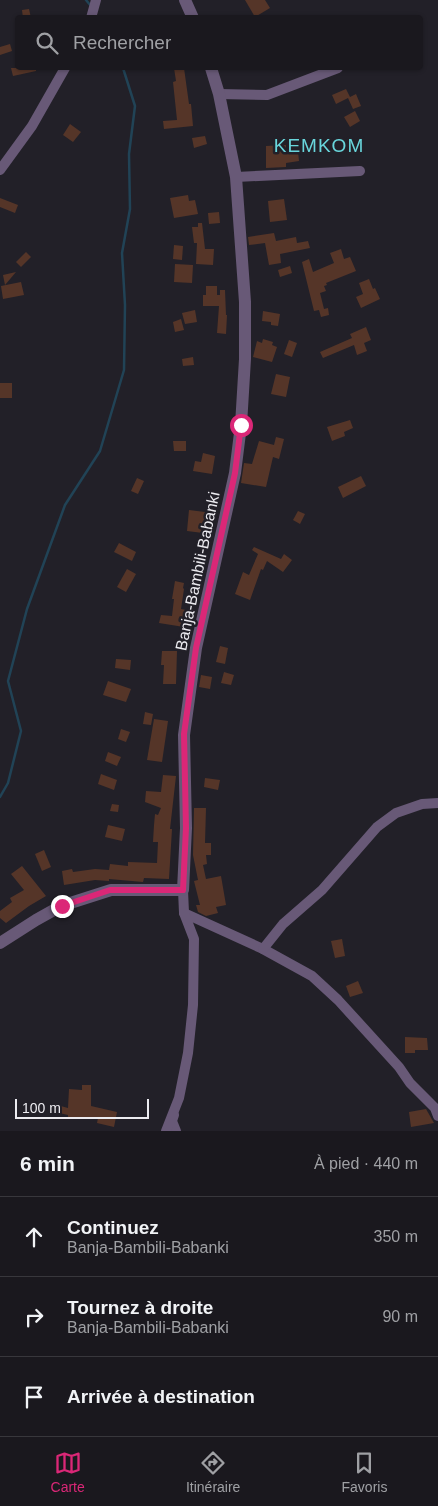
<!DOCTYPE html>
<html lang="fr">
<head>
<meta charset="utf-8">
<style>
  :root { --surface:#1a181e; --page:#27252b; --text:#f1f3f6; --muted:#9fa0a4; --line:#38373c; --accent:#db2777 }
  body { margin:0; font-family:Arial,sans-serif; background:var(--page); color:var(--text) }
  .scale { position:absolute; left:15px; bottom:12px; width:134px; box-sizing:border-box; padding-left:5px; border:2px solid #ecebf0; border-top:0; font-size:14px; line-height:18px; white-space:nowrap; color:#ecebf0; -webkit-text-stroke:4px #222028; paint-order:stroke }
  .stop { position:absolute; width:15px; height:15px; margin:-11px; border:4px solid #db2777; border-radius:50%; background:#fff }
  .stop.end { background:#db2777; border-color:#fff; box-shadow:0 1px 5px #0008 }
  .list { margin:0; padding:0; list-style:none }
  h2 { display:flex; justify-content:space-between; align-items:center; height:65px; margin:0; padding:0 20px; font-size:21px }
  h2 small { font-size:16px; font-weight:400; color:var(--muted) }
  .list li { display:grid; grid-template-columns:32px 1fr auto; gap:15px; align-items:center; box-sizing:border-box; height:80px; padding:0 20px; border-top:1px solid var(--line) }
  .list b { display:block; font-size:19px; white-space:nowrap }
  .list p { margin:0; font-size:16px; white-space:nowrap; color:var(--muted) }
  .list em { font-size:16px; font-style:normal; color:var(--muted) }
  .icon { flex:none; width:28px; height:28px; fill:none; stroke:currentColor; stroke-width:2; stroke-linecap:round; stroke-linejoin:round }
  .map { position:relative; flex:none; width:438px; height:1131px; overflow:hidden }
  .search { position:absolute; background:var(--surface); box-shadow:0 1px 4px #0004; left:15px; right:15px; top:15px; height:55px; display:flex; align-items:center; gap:12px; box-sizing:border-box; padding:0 18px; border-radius:5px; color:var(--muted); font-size:19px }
  .sheet { height:305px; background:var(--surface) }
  nav { display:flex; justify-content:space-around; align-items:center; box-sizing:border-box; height:70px; border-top:1px solid var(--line); background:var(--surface); font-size:14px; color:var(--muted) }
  nav a { display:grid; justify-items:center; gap:2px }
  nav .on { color:var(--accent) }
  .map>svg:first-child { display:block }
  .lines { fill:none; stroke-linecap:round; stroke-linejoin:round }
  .stream { stroke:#214356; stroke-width:2.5 }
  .building { fill:#553528 }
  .minor { stroke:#685977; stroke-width:10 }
  .tertiary { stroke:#685977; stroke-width:12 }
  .route { stroke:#db2777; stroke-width:6 }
  .labels { text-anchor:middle; stroke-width:5; stroke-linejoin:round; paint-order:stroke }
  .street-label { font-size:16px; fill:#ecebf0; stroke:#222028 }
  .quarter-label { font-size:19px; letter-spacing:1px; fill:#69d6dc; stroke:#222028 }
</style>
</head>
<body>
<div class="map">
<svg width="438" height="1131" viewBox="0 0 438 1131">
  <rect width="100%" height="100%" fill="#222028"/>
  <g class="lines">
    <g class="stream">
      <polyline points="86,0 91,6"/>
      <polyline points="0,797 8,783 21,731 8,681 27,609 65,505 100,451 124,370 125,305 122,253 130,209 129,154 135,106 123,68"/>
    </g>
  </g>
  <g class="building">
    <polygon points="245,0 265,0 270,8 255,17"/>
    <polygon points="29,9 31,18 23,18 22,10"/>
    <polygon points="10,44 12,51 0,55 0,47"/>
    <polygon points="11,68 36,68 36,71 13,76"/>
    <polygon points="174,68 184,68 189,104 191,104 193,126 164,129 163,121 177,120 173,82 176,81"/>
    <polygon points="346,89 350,97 356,94 361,106 353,109 348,98 336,104 332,95"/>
    <polygon points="355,111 360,121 350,127 344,117"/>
    <polygon points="70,124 81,132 73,142 63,135"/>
    <polygon points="205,136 207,144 194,148 192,138"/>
    <polygon points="286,145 286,152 298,151 299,161 286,163 286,167 266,168 266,146"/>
    <polygon points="188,195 189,201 195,200 198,214 174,218 170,198"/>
    <polygon points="0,198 18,205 15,213 0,207"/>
    <polygon points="284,199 287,220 270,222 268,201"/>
    <polygon points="219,212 220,223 209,224 208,213"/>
    <polygon points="198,223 202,223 205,249 214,249 213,265 196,264 197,243 194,243 192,227 198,227"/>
    <polygon points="274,233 276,241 296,237 297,243 308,241 310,248 280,254 281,263 269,265 265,243 249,245 248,237"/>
    <polygon points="174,245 183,246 182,260 173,259"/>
    <polygon points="341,249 344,259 350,257 356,271 326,283 327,285 324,286 326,291 320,293 324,309 328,308 329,315 321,317 319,310 314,311 302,262 309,259 313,272 334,263 330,253"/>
    <polygon points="26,252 31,257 21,267 16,262"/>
    <polygon points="175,264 193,265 192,283 174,282"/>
    <polygon points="290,266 292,273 280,277 278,270"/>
    <polygon points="16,272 5,285 3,275"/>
    <polygon points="369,279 373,289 375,288 380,299 361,308 356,297 363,294 359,283"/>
    <polygon points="21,282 24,295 3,299 1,286"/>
    <polygon points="206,286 217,286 217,295 220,295 220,290 225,290 226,315 227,315 226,334 217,333 219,306 203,306 203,295 206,295"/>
    <polygon points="195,310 197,322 185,324 182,313"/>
    <polygon points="263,311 280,314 278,326 271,325 271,322 262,321"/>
    <polygon points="181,319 184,330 175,332 173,322"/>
    <polygon points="366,327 371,340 364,343 367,351 357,355 354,345 323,358 320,352 352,338 350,334"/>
    <polygon points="263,339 273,342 272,345 277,347 272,362 253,357 257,341 262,343"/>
    <polygon points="289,340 297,343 292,357 284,354"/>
    <polygon points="193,357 194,365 183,366 182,359"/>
    <polygon points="276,374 290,377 286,397 271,394"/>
    <rect x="0" y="383" width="12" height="15"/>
    <polygon points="350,420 353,428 344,432 345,436 332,441 327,427"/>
    <polygon points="276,437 284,439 279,459 273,457 266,487 241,483 244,463 252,464 259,441 274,445"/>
    <polygon points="173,441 186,441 186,451 174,451"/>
    <polygon points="203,453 215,456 212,474 193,471 195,461 201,462"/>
    <polygon points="361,476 366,486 343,498 338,487"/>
    <polygon points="137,478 144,481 138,494 131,491"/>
    <polygon points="189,510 205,512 203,533 187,531"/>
    <polygon points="298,511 305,514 300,524 293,520"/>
    <polygon points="119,543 136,552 132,561 114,552"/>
    <polygon points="254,547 281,559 284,554 292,560 283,572 267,561 263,570 261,569 250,600 235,594 243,572 249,575 258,554 252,550"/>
    <polygon points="127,569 136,574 126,592 117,587"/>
    <polygon points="175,581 184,583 183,588 184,589 181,609 186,610 184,627 159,623 161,615 172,616 174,599 172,599"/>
    <polygon points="220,646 228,648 225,664 216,662"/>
    <polygon points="162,651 177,651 176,684 163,684 164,665 161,665"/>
    <polygon points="116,659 131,660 130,670 115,668"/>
    <polygon points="224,672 234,675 231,685 221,683"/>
    <polygon points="201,675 212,677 210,689 199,687"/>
    <polygon points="108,681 131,689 126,702 103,695"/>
    <polygon points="145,712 153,714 151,725 143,724"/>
    <polygon points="154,719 168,721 162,762 147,760"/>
    <polygon points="121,729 130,732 126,742 118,739"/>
    <polygon points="108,752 121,757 117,766 105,761"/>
    <polygon points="101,774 117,780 114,790 98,784"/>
    <polygon points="163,775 176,776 170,829 172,829 169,879 144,878 143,882 109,879 109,881 95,880 64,885 62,871 72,869 73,872 95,869 109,870 110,864 128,866 128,862 157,863 158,842 153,842 154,825 155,814 158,815 161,808 145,802 146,791 161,792"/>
    <polygon points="205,778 220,780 218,790 204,787"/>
    <polygon points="112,804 119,805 118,812 110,811"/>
    <polygon points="194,808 206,808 205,843 211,843 211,855 206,855 207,864 203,865 206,879 221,876 226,905 216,907 218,913 206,916 198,912 196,905 200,905 194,881 198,880 193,855"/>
    <polygon points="108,825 125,829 122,841 105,837"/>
    <polygon points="44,850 51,867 42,871 35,854"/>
    <polygon points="22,866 46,896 29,906 6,923 0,918 0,911 12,902 10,898 24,890 11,874"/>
    <polygon points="342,939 345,956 335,958 331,941"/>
    <polygon points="358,981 363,993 350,997 346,986"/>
    <polygon points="405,1037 427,1038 428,1050 415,1050 415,1053 405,1053"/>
    <polygon points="82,1085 91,1085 91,1106 117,1112 114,1127 97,1123 98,1118 68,1117 68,1115 55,1112 57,1105 68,1108 69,1089 82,1090"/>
    <polygon points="426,1109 434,1123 411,1127 409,1112"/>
  </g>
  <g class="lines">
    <g class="minor">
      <polyline points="91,18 96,0"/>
      <polyline points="219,94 267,95 338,68"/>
      <polyline points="0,170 32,126 65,68"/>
      <polyline points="236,177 360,171"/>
      <polyline points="184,913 263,949 312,976 338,1000 399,1067 410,1083 435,1108 438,1116"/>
      <polyline points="263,949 283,924 322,890 377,827 396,813 422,804 438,803"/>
      <polyline points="174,1115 172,1121 176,1131"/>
      <polyline points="166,1131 179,1098 188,1053 193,1005 194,939 184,913 183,890"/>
    </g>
    <g class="tertiary">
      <polyline points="185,0 193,18"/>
      <polyline points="0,943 36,920 61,906 111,890 183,890 186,828 184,735 196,648 235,473 241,425 245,359 245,302 236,177 219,94 211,68"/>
    </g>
  </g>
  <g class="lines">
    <polyline class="route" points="62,906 110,890 183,890 186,828 184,734 196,648 235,473 241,425"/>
  </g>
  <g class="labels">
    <g class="street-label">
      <text transform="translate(197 571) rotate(-78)" y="6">Banja-Bambili-Babanki</text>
    </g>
    <g class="quarter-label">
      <text x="319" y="152">KEMKOM</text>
    </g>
  </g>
</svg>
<div class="scale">100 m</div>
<div class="stop" style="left:241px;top:425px"></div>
<div class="stop end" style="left:62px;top:906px"></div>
<div class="search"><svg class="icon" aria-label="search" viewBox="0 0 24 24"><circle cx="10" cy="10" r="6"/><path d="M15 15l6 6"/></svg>Rechercher</div>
</div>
<section class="sheet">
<h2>6 min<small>À pied · 440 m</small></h2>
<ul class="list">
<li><svg class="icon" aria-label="ahead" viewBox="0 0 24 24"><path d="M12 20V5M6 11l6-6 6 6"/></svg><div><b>Continuez</b><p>Banja-Bambili-Babanki</p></div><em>350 m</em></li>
<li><svg class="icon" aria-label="right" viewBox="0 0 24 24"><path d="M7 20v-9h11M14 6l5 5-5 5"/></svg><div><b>Tournez à droite</b><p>Banja-Bambili-Babanki</p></div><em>90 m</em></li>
<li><svg class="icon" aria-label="arrive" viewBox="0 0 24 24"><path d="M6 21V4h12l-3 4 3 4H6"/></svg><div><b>Arrivée à destination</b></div></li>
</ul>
</section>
<nav>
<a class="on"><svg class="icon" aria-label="map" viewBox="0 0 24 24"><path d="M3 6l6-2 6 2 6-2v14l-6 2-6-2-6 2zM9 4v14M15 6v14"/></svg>Carte</a>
<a><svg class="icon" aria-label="directions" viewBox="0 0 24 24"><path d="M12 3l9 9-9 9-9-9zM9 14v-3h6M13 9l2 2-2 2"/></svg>Itinéraire</a>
<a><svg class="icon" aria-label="saved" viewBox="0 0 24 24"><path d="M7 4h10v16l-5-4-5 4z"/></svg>Favoris</a>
</nav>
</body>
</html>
